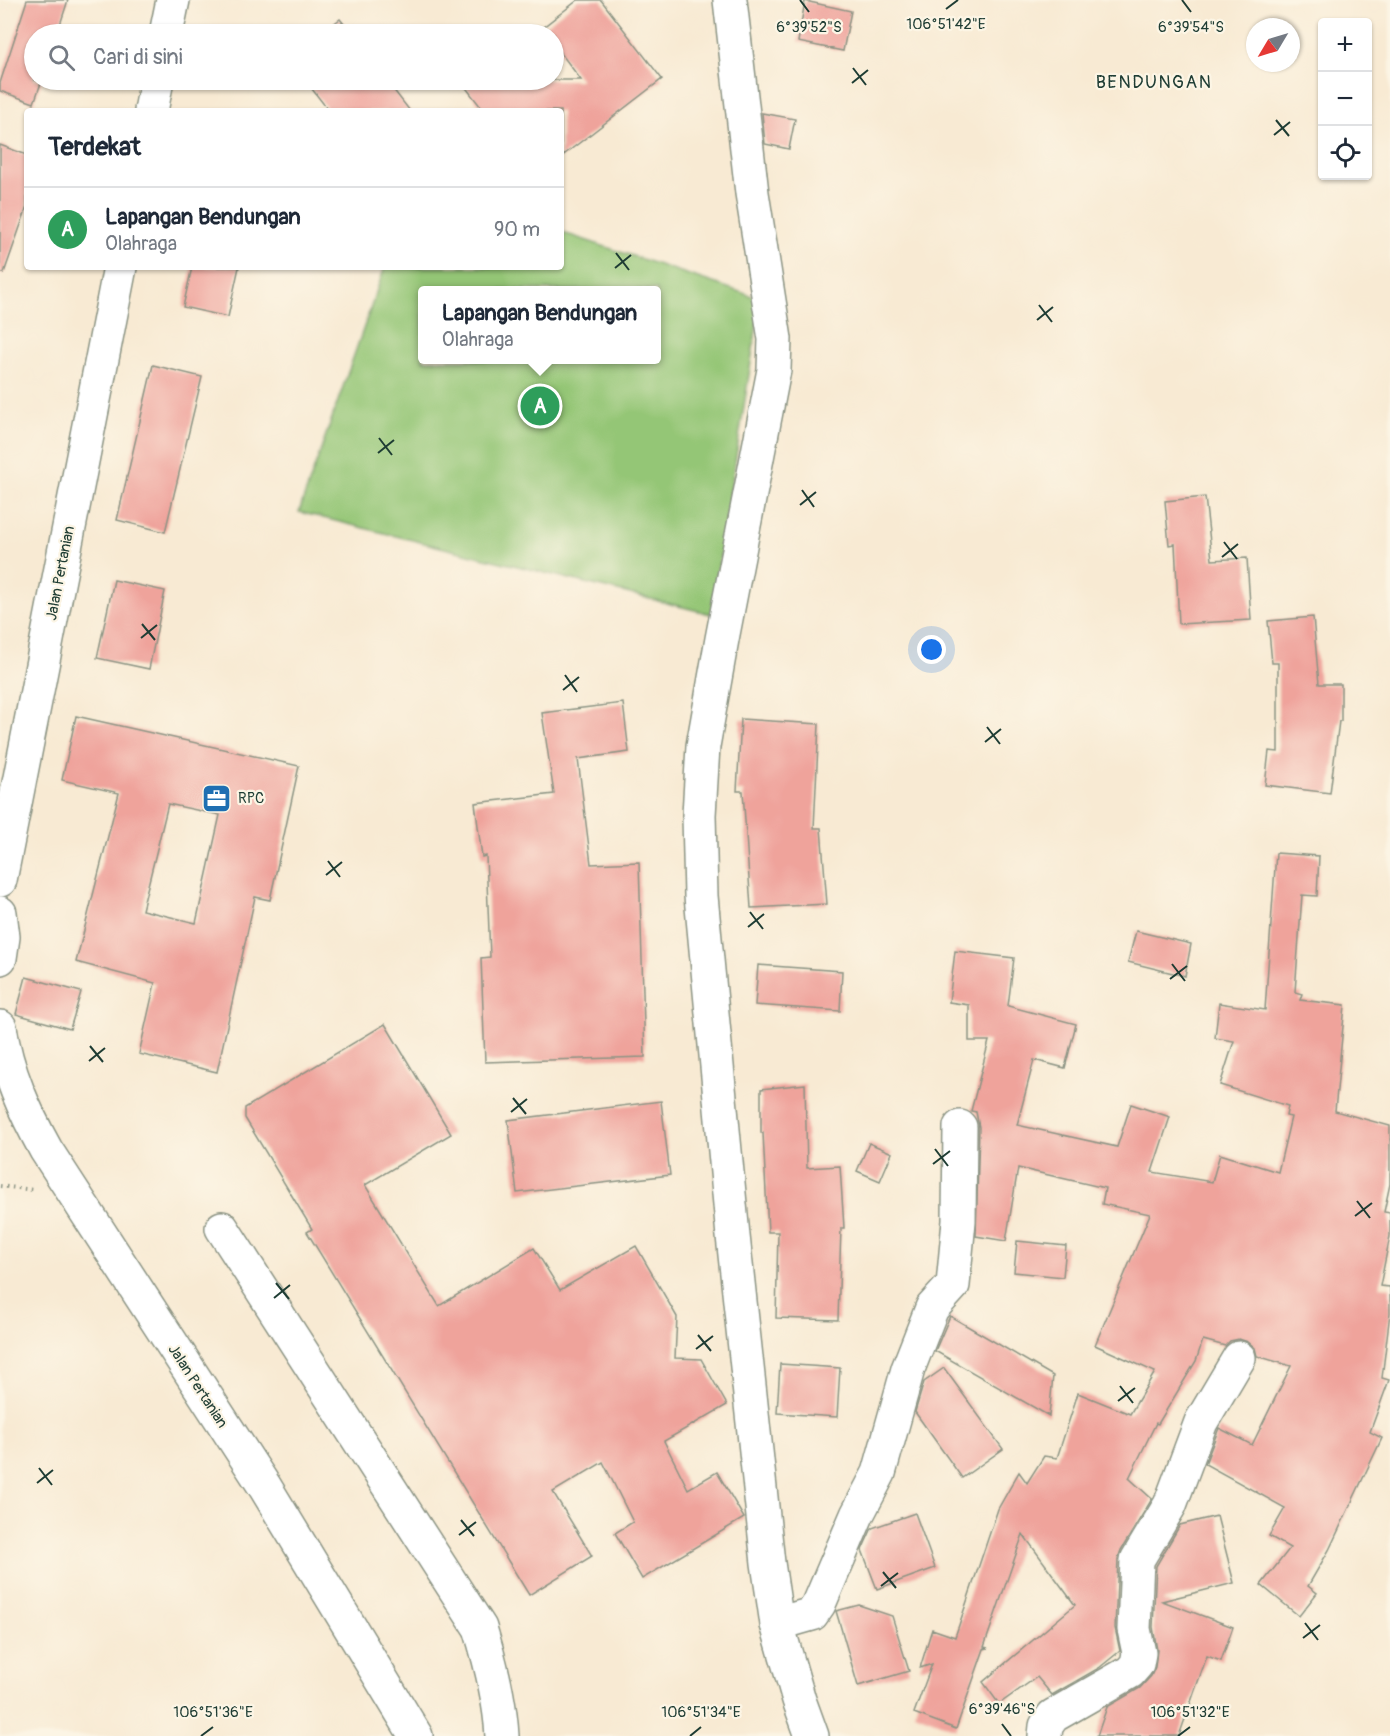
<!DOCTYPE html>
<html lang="id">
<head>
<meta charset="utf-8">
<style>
  :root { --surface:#fff; --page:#f6f6f7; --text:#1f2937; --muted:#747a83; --line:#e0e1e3; --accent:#b45309 }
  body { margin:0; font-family:Pangolin,sans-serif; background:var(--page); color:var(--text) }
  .controls { position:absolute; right:18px; top:18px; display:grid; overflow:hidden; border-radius:6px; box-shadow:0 2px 4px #0004 }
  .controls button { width:54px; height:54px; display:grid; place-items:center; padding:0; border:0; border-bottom:2px solid var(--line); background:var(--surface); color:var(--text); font:30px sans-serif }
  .compass { position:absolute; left:1246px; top:18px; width:54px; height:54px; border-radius:50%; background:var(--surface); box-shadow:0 2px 4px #0004; rotate:232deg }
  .you { position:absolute; left:932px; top:650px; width:21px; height:21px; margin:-15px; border:4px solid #fff; border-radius:50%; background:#1a73e8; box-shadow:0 0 0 9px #1a73e833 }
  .badge { display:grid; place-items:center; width:39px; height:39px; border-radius:50%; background:var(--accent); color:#fff; font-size:20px; font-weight:700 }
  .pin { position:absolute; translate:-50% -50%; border:3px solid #fff; box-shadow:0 2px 6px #0006 }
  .popup { position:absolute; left:418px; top:286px; width:243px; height:78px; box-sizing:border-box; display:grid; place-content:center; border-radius:6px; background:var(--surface); filter:drop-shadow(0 2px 4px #0005); font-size:20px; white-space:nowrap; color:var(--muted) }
  .popup b { font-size:22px; color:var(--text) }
  .popup::after { content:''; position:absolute; left:50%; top:100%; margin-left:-12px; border:12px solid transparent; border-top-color:var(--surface) }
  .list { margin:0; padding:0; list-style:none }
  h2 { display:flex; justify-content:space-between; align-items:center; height:78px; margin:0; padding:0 24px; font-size:26px }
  h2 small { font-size:20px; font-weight:400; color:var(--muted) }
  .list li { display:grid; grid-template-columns:39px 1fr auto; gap:18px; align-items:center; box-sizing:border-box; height:84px; padding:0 24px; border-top:2px solid var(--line) }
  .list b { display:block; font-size:22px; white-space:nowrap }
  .list p { margin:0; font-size:20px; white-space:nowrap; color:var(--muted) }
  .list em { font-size:20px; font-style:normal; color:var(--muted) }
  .icon { flex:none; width:33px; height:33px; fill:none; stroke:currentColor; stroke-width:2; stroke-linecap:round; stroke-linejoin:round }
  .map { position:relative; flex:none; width:1390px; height:1736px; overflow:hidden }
  .search { position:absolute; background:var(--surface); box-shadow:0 2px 4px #0004; left:24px; top:24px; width:540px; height:66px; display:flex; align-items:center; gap:15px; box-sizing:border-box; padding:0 21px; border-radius:33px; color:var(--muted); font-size:22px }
  .panel { position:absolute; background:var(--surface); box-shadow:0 2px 4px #0004; left:24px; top:108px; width:540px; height:162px; border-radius:6px }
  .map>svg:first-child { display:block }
  .green { fill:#94c676; stroke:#5a8255; stroke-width:1.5; fill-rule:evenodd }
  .building { fill:#efa39b; fill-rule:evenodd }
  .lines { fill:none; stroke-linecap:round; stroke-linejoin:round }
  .street-casing { stroke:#8c9484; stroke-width:36 }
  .path { stroke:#8c9484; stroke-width:4; stroke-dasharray:1.5 4.5; stroke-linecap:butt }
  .street { stroke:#fff; stroke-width:33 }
  .ticks { fill:none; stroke:#1f3d34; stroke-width:2 }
  .labels { text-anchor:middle; stroke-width:4.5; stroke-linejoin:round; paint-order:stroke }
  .street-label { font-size:15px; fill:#1f3d34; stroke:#fcf5e5 }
  .poi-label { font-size:15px; fill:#1f3d34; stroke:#fcf5e5; text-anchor:start }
  .quarter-label { font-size:18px; letter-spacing:1.5px; fill:#1f3d34; stroke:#fcf5e5 }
  .ticks-label { font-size:15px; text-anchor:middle; fill:#1f3d34; stroke:#fcf5e5; stroke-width:4.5; stroke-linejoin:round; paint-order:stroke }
</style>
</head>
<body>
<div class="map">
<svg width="1390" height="1736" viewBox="0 0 1390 1736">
  <rect width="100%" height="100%" fill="#fcf5e5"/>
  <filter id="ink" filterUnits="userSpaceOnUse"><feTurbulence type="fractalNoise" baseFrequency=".0167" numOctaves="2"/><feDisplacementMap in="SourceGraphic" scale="12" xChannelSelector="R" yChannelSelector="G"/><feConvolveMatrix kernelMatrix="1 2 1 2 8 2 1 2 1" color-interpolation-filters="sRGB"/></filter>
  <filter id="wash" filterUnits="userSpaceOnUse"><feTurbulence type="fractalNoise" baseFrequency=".008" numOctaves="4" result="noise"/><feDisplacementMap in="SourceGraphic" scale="24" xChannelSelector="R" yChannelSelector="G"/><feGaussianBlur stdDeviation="1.35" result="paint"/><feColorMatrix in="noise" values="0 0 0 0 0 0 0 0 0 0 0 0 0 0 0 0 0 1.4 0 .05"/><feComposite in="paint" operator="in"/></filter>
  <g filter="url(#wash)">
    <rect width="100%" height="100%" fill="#f8ead3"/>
    <path class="green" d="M 561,232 L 761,299 L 711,614 L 299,512 L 385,267 L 561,267 ZM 423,290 L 657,290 L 657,360 L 423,360 Z"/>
    <g id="blocks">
      <g class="building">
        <polygon points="27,0 68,0 57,34 34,34 34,80 42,80 34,103 0,91 0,83"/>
        <polygon points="578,0 601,0 662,79 561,157 561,111 484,111 460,80 581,80 554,44 554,34 546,34 542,28"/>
        <polygon points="805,1 851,11 843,51 798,42"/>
        <polygon points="340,19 352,34 320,34"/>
        <polygon points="305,80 386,80 410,111 329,111"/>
        <polygon points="762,113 795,119 789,149 765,144"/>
        <polygon points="0,145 27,155 27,207 4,273 0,273"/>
        <polygon points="192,267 239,267 228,317 183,307"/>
        <polygon points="153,365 202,377 165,532 117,520"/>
        <polygon points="1205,497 1212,560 1247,558 1251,620 1179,624 1175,544 1169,545 1165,501"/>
        <polygon points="114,580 165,591 149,669 97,658"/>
        <polygon points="1313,617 1319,684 1341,684 1341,721 1339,721 1330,793 1265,785 1269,751 1278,752 1278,663 1272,663 1268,621"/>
        <polygon points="623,703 629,752 578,759 591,864 639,862 645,1057 485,1062 481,958 490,957 486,856 482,857 475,803 554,794 542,713"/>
        <path d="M 76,716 L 299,766 L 270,900 L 255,897 L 217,1072 L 139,1054 L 155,983 L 76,962 L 119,793 L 62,780 ZM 168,804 L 220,815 L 196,923 L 142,910 Z"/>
        <polygon points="741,719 819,724 814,828 821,828 827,904 751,908 743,791 737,791"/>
        <polygon points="1276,853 1319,856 1317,896 1302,895 1295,992 1302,994 1300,1000 1345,1005 1335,1111 1390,1126 1390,1184 1384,1212 1390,1213 1390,1236 1380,1286 1390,1287 1390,1313 1382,1378 1389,1380 1370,1432 1382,1438 1329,1550 1308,1586 1317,1593 1299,1616 1261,1585 1290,1548 1269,1536 1285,1508 1205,1464 1219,1428 1252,1445 1291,1366 1257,1356 1255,1348 1248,1342 1239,1339 1230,1341 1225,1346 1203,1340 1196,1361 1158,1424 1156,1423 1129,1478 1152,1499 1121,1550 1118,1559 1115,1628 1120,1651 1099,1668 1052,1695 1037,1677 999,1704 983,1682 1075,1605 1023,1534 984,1647 988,1648 984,1649 956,1729 914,1713 932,1664 920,1668 932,1629 955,1637 998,1509 1019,1472 1027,1483 1044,1456 1057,1458 1078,1393 1130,1414 1155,1372 1095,1345 1150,1214 1102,1204 1105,1188 1018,1168 1006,1241 976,1236 979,1127 976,1112 971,1111 989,1041 969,1041 969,1005 949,1002 955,951 1014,958 1008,1006 1076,1024 1065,1068 1034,1060 1017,1125 1117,1147 1131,1104 1170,1117 1152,1172 1212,1182 1220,1154 1278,1172 1291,1117 1286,1116 1288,1106 1220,1085 1234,1041 1215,1038 1219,1003 1265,1010"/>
        <polygon points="1136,931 1191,944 1185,976 1128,962"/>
        <polygon points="758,965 842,971 840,1011 755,1005"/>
        <polygon points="26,977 81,992 70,1029 16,1014"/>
        <polygon points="385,1024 451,1134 365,1185 439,1306 534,1248 560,1290 636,1246 677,1317 675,1358 701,1359 727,1405 664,1441 688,1489 717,1472 744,1518 642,1579 615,1533 633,1522 603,1462 553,1492 592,1556 529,1595 307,1232 312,1229 245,1118 245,1108"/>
        <polygon points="805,1084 807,1168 840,1166 844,1228 841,1228 838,1320 776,1318 778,1232 768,1232 763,1133 761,1133 761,1089"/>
        <polygon points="661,1101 670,1175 517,1193 508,1120"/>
        <polygon points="869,1143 892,1153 880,1181 857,1171"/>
        <polygon points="1017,1241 1066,1246 1063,1277 1014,1272"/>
        <polygon points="950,1316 1053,1376 1049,1416 935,1351"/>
        <polygon points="780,1364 840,1368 837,1417 777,1413"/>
        <polygon points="944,1368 1003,1449 962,1478 915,1412 924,1382"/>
        <polygon points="915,1513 935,1568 877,1589 862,1550 872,1528"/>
        <polygon points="1217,1516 1234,1583 1162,1601 1233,1627 1221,1661 1207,1656 1179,1736 1097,1736 1107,1707 1140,1688 1151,1676 1155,1667 1157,1650 1153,1627 1156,1566 1180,1525"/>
        <polygon points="859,1605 892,1616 909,1671 858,1686 836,1611"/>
      </g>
    </g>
  </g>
  <g filter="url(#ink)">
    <use href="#blocks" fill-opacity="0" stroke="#8c9484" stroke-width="1.5"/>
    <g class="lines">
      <defs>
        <g id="street">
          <polyline points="730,0 752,193 775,339 774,370 722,639 703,746 699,815 701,896 733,1236 768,1563 777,1624 799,1700 812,1736"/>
          <polyline points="166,34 173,0"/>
          <polyline points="151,111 157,80"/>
          <polyline points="0,880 120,267"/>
          <polyline points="0,913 3,937 0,958"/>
          <path d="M 0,1027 C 6,1071 25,1112 46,1150 L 265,1487 L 416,1736"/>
          <path d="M 222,1228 L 480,1628 C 491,1664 500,1699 502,1736"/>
          <polyline points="777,1624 812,1614 819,1604 857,1515 879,1473 908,1369 932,1308 953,1285 959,1221 960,1127"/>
          <polyline points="1045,1736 1046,1726 1053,1716 1130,1672 1137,1664 1139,1653 1134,1629 1137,1560 1170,1505 1201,1422 1239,1358"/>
        </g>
      </defs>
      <use href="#street" class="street-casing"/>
      <polyline class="path" points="0,1186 34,1190"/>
      <use href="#street" class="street"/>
    </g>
  </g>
  <path class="ticks" d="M 800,0 L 809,12M 1182,0 L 1191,12M 946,9 L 958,0M 853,68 L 866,85M 852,83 L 868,70M 1276,120 L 1289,136M 1274,135 L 1290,122M 616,253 L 629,270M 615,268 L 631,255M 1039,305 L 1052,322M 1037,320 L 1053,307M 379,438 L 392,455M 378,453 L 394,440M 802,490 L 814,507M 800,505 L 816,492M 1224,542 L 1237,559M 1222,557 L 1238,544M 142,624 L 155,640M 141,638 L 157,625M 565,675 L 577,692M 563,690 L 579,677M 987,727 L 1000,744M 985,742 L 1001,729M 328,861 L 340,877M 326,875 L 342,862M 750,912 L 763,929M 748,927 L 764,914M 1172,964 L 1185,981M 1170,979 L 1187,966M 90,1046 L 103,1062M 89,1061 L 105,1048M 513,1098 L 526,1114M 511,1112 L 527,1099M 935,1149 L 948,1166M 933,1164 L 950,1151M 1357,1201 L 1370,1218M 1355,1216 L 1372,1203M 276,1283 L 289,1299M 274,1298 L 290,1285M 698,1335 L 711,1351M 696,1349 L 713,1336M 1120,1386 L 1133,1403M 1118,1401 L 1135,1388M 39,1468 L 52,1485M 37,1483 L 53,1470M 461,1520 L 474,1536M 459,1535 L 476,1522M 883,1572 L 896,1588M 881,1586 L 898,1573M 1305,1623 L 1318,1640M 1303,1638 L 1320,1625M 1002,1724 L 1011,1736M 201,1736 L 213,1727M 690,1736 L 701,1727M 1178,1736 L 1190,1727"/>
  <defs>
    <symbol id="office-square" viewBox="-11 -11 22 22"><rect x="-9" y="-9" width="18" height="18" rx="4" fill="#1f6fb2" stroke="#fcf5e5"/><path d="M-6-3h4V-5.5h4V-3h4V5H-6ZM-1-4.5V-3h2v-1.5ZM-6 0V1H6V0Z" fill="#fff"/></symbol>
  </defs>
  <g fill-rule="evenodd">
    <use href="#office-square" x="200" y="782" width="33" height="33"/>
  </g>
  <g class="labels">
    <g class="street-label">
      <text transform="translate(60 573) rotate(-79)" y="5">Jalan Pertanian</text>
      <text transform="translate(198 1386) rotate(57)" y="5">Jalan Pertanian</text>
    </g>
    <g class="poi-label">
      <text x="238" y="803">RPC</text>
    </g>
    <g class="quarter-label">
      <text x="1154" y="88">BENDUNGAN</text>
    </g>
  </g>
  <g class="ticks-label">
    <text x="946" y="29">106°51'42"E</text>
    <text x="809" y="32">6°39'52"S</text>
    <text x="1191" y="32">6°39'54"S</text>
    <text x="1002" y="1714">6°39'46"S</text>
    <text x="213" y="1717">106°51'36"E</text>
    <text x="701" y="1717">106°51'34"E</text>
    <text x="1190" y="1717">106°51'32"E</text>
  </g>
</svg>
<div class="controls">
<button>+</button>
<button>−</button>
<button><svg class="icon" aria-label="locate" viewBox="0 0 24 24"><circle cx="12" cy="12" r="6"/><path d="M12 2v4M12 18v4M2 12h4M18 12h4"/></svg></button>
</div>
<svg class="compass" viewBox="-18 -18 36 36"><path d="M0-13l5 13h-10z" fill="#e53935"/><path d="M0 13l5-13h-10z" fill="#747a83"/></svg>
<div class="you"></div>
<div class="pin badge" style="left:540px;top:406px;background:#2e9e5b">A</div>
<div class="popup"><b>Lapangan Bendungan</b>Olahraga</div>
<div class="search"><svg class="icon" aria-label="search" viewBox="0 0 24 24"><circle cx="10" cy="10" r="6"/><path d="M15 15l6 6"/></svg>Cari di sini</div>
<section class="panel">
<h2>Terdekat<small></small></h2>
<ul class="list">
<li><span class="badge" style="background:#2e9e5b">A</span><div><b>Lapangan Bendungan</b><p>Olahraga</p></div><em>90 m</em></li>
</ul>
</section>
</div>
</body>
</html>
